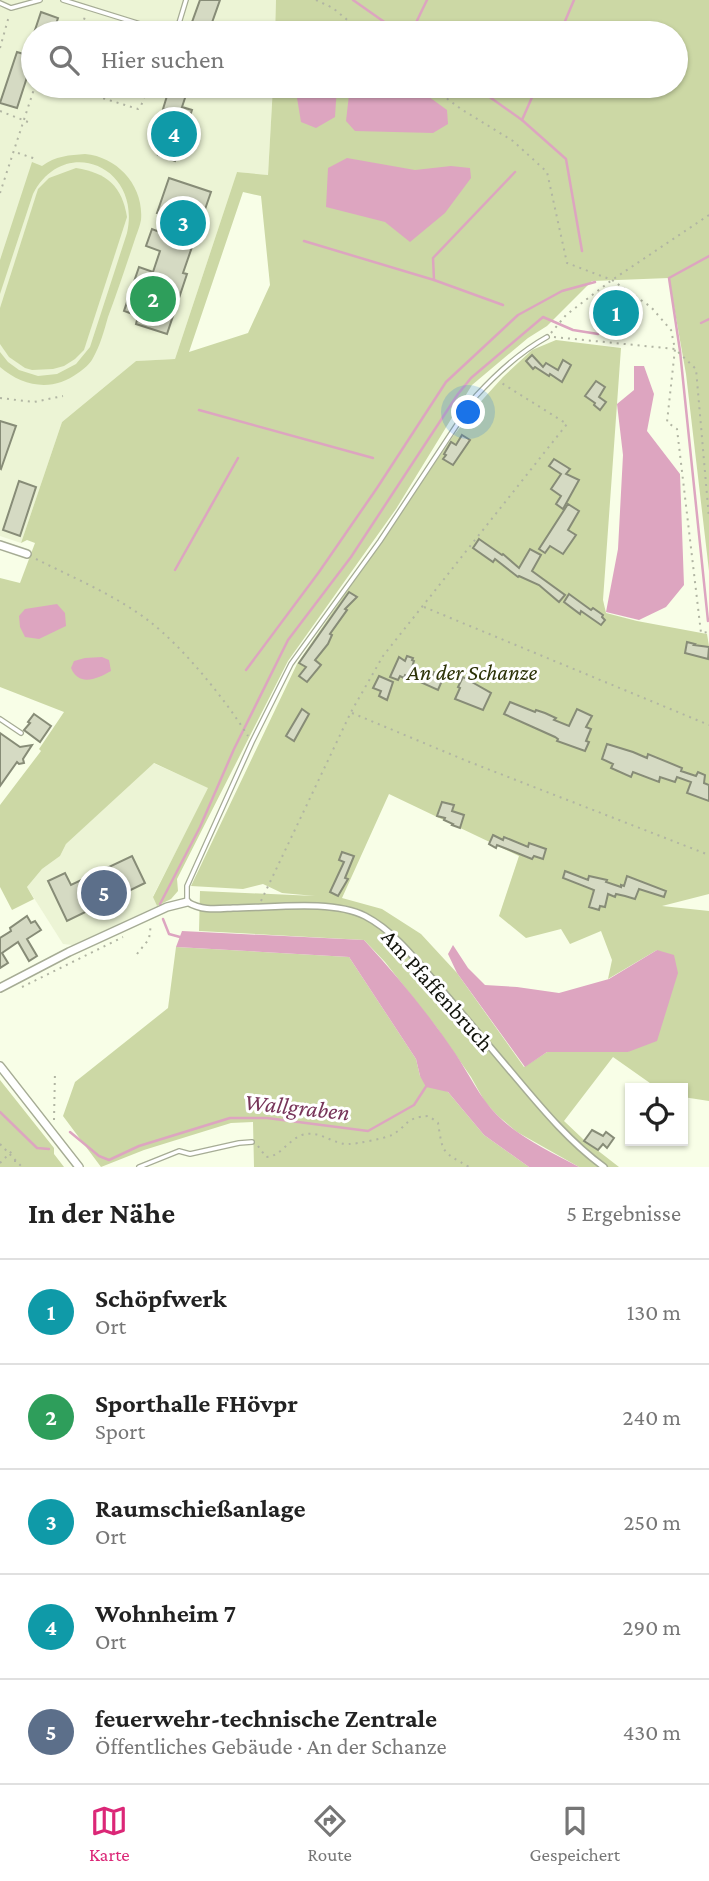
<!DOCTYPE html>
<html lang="de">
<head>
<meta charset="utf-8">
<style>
  :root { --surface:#fff; --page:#f2f2f2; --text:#222; --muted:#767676; --line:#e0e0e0; --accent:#db2777 }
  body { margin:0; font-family:"Crimson Pro",serif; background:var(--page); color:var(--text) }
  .controls { position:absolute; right:21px; bottom:21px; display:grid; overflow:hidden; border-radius:0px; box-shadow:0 2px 5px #0004 }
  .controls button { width:63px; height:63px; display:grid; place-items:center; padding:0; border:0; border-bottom:2px solid var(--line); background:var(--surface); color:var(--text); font:35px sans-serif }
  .you { position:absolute; left:469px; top:413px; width:24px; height:24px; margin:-18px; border:5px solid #fff; border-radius:50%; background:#1a73e8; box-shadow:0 0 0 10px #1a73e833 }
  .badge { display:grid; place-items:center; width:46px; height:46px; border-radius:50%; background:var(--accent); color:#fff; font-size:23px; font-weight:700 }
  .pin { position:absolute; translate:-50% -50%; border:4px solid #fff; box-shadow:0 2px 7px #0006 }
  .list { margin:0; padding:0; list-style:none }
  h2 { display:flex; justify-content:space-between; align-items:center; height:91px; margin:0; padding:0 28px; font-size:30px }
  h2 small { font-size:23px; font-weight:400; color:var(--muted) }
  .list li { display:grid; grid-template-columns:46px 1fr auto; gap:21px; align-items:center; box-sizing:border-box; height:105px; padding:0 28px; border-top:2px solid var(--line) }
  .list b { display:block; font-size:26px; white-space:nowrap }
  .list p { margin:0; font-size:23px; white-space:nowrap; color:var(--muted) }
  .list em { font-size:23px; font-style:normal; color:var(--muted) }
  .icon { flex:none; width:38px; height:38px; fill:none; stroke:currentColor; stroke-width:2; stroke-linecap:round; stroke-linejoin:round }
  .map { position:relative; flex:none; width:709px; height:1167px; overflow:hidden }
  .search { position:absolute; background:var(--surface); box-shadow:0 2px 5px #0004; left:21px; right:21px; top:21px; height:77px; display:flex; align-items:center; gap:18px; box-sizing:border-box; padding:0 24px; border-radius:38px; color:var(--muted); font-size:26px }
  .sheet { height:616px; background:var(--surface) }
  nav { display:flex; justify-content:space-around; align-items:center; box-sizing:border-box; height:98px; border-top:2px solid var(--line); background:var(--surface); font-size:19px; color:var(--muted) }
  nav a { display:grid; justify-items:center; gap:4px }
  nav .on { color:var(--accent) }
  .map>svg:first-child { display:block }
  .built { fill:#ecf4d5 }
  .green { fill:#ccd8a5; fill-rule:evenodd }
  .water { fill:#dda5c0 }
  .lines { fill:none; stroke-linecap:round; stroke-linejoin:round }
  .stream { stroke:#dda5c0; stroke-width:2.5 }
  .building { fill:#d5dac3; stroke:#878c77; stroke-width:2 }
  .service-casing { stroke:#a6ac95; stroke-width:6 }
  .pedestrian-casing { stroke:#a6ac95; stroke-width:8 }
  .minor-casing { stroke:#a6ac95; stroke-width:10 }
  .path { stroke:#b1b5a3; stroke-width:2; stroke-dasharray:2 5; stroke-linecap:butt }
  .service { stroke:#fff; stroke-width:3.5 }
  .pedestrian { stroke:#fff; stroke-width:5 }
  .minor { stroke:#fff; stroke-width:7 }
  .labels { text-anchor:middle; stroke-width:6; stroke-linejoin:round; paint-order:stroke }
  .park-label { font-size:23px; font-style:italic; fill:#2c3207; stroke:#fff }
  .street-label { font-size:23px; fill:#10120a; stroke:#fff }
  .water-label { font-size:24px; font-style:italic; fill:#773459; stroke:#fff }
</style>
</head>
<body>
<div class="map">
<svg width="709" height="1167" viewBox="0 0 709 1167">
  <rect width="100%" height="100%" fill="#f8fee7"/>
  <g class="built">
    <polygon points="0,0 276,0 275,33 33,33 33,86 273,86 268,175 237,172 175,359 136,361 62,422 21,543 0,536"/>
    <polygon points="153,763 209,788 153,896 157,906 73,945 63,944 27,887 42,869 60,856 66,844"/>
  </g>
  <g class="green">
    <path d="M 276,0 L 709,0 L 709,571 L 686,374 L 669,278 L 592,281 L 547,326 L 528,338 L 472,385 L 396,509 L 288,661 L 177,879 L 178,891 L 171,899 L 157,906 L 153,897 L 208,788 L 154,763 L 66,844 L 60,856 L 42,869 L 27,887 L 34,899 L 12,910 L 0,887 L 0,805 L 41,751 L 39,749 L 64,712 L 0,687 L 0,578 L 20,583 L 35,543 L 27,540 L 21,543 L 62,422 L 136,361 L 175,359 L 237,172 L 268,175 L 273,86 L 676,86 L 676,33 L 275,33 ZM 243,192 L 261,196 L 270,285 L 248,333 L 189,352 Z"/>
    <path d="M 85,154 C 118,157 144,186 141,220 C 140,225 138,231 136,236 C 127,263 118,290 108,317 C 104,331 100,346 93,358 C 90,364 84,369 78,373 C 53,392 23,387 0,367 L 0,352 L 8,362 L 19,370 L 38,376 L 57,374 L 76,364 L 90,347 L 127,233 C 142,166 64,134 33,194 L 0,294 L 0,260 L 32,162 L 42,166 C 55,156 70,155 85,154 Z"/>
    <path d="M 76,168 C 107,173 122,186 127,217 L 84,350 L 75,359 L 64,366 L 53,369 L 32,370 L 25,368 L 9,357 L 0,344 L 0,308 L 38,189 L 49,178 Z"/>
    <path d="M 556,340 L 621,348 L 603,600 L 606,613 L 637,621 L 707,634 L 709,646 L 709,894 L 662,906 L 709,911 L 709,1101 L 683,1097 L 683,1088 L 657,1088 L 613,1057 L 564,1121 L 583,1139 L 619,1167 L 579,1167 L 517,1132 L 498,1116 L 485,1102 L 471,1077 L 437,1028 L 385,962 L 364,940 L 199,931 L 200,891 L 315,896 L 282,893 L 263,884 L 243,889 L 191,886 L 297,664 L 454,435 L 475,408 L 503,377 L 532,350 ZM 389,794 L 519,856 L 499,916 L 526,938 L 561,929 L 570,944 L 601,931 L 612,960 L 608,979 L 657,950 L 628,1052 L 547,1052 L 524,1067 L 457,973 L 421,934 L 382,909 L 342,898 Z"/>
    <polygon points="176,947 349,957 416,1059 420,1076 448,1092 484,1135 529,1167 254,1167 253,1122 231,1123 144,1150 101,1167 63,1116 75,1082 168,1008"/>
    <polygon points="0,1080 54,1148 54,1154 64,1167 0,1167"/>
  </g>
  <g class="water">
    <polygon points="295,86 337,86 335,117 316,128 301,122"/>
    <polygon points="350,86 414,86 447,110 448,124 433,133 355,131 346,121"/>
    <polygon points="347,158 415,170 451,166 470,168 471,178 445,213 410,242 385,222 326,207 328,168"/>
    <polygon points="634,366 644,366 654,394 647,431 680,474 684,585 666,607 639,620 606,612 618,549 623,455 617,404 634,390"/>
    <polygon points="57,604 65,613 66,626 39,639 25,637 20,627 19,616 25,609"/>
    <path d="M 102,657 L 109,660 L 111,671 C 97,679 79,687 71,668 L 74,661 L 85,658 Z"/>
    <path d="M 182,931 L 364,940 C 397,976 428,1013 455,1053 C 469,1074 480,1098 497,1115 C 520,1138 551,1152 579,1167 L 529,1167 L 484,1135 L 448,1092 L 426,1087 L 420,1076 L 416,1059 L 349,957 L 176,947 Z"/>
    <polygon points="453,945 468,968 485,985 517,987 559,993 609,979 657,950 674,955 678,973 657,1041 628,1052 547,1052 525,1067 457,973 448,954"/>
  </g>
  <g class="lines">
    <g class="stream">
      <polyline points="353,0 400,33"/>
      <polyline points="411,33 427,0"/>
      <polyline points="560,33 574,0"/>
      <polyline points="474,86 522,120 566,159 582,251"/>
      <polyline points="522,120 537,86"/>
      <polyline points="304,241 434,280 503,305"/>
      <polyline points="434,280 433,258 515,172"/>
      <polyline points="701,323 709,319"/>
      <polyline points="199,410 373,458"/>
      <polyline points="175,570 238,458"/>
      <polyline points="708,621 680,351 669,278 709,256"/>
      <polyline points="246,670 319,572 377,488 446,382 518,315 562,291 595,282"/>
      <polyline points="160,904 200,827 234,749 288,640 351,557 458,394 471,378 543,317 573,330 598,334"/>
      <polyline points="163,919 169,934 180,937"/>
      <polyline points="0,1112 37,1148 49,1149"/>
      <polyline points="70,1132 99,1156 109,1160 139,1146 230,1118 267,1118 368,1131 414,1105 427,1085"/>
    </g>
  </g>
  <g class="building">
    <polygon points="200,0 220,0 209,31 191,25"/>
    <polygon points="41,12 58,18 53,33 34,33"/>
    <polygon points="32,40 33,40 33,66 31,65 17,108 0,103 17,52 27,55"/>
    <polygon points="170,86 189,86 182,107 192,110 175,161 158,155 172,112 163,109"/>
    <polygon points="169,178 211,192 183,273 187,274 167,334 136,324 138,316 124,311 139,267 153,272 160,251 146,246 152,229 162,233 168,216 157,213"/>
    <polygon points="532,355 543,367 546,363 558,370 563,360 571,365 562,382 550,374 549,376 535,367 533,369 526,361"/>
    <polygon points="596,381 605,387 599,397 606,402 600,410 594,405 595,403 585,396"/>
    <polygon points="0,421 16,426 1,469 0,468"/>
    <polygon points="462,435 470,440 453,465 443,459 446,455 444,454 451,442 456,445"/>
    <polygon points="554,459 570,469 566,474 579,480 563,509 556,504 561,496 551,489 561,474 549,466"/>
    <polygon points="19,481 36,487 20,536 3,530"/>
    <polygon points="568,504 579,511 568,530 576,535 563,554 550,546 545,553 539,549"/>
    <polygon points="479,539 502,555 503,554 519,568 530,549 541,555 532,571 565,595 559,602 539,585 519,576 518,577 495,559 493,562 473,548"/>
    <polygon points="349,592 357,597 345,609 347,610 330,634 332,635 328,644 315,660 321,665 307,682 299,676 306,667 299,663"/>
    <polygon points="569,594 591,610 593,608 603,615 602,617 605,620 601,625 581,611 580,614 564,602"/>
    <polygon points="687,642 695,644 694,645 709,647 708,659 685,653"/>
    <polygon points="407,656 413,658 412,660 414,661 411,670 432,679 434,672 444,676 438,690 405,675 404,678 400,676 398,680 390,677 399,657 405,661"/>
    <polygon points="379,676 393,682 387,700 379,696 381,691 373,688"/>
    <polygon points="463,677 491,693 483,710 455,699 460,688 458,687"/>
    <polygon points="510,702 535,712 536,710 545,713 556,718 554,720 569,726 577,709 592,716 586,727 591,729 586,741 589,742 585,751 557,741 558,739 555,737 504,714"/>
    <polygon points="302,709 309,714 294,741 286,736"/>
    <polygon points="34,714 51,726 40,742 24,730 30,723 28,722"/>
    <polygon points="0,733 20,747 32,745 23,759 24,763 19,764 17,762 0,786"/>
    <polygon points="607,744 633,752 647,758 648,754 682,768 681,771 696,776 698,772 705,775 704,783 709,785 709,801 687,793 691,782 677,777 675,782 660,777 659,782 633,772 631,777 611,768 613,764 602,759"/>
    <polygon points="442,802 454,805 452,811 464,815 460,828 452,825 453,824 444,820 445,818 437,816"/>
    <polygon points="493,835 503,840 504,837 528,847 529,843 546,849 543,859 534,856 532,859 497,845 496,848 489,844"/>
    <polygon points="342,852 354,856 345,878 348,879 338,896 330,892 344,862 339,860"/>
    <polygon points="132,856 145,883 67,921 48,881 65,873 71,885"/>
    <polygon points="565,871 588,880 589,876 607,880 606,882 621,887 621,885 624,886 627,876 666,891 664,897 639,889 635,899 625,896 616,894 615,897 608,894 605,907 600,906 599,910 589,907 594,890 563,878"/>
    <polygon points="27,916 31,923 35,921 41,930 27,939 37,956 29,961 18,942 2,953 8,963 0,968 0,938 11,931 10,928"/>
    <polygon points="592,1130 603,1136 606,1132 614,1138 607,1148 603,1144 598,1150 584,1141"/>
  </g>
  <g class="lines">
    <defs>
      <g id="service">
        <polyline points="63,0 169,33"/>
        <polyline points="0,3 11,8 40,0"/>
        <polyline points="176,33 186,0"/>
        <polyline points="0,719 21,733"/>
        <path d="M 187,902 L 187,886 L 252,742 L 291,664 L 380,541 L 476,396 C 497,373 520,352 547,337"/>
        <polyline points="139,1167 179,1151 190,1154 239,1143 252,1142"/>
      </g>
      <path id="pedestrian" d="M 187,902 C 203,911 215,909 233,908 C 270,908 332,899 365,916 C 396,932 419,964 442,990 C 467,1020 493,1050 518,1080 C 544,1111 571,1143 604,1167"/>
      <g id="minor">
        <polyline points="0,545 27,554"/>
        <polyline points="0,988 69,952 167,907 187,902"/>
        <polyline points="0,1066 79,1167"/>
      </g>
    </defs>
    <use href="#service" class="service-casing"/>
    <use href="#pedestrian" class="pedestrian-casing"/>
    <use href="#minor" class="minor-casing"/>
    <g class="path">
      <polyline points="316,0 333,8 363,33"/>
      <polyline points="80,33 86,13"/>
      <polyline points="0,48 9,16"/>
      <polyline points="63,86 138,109 141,106 148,86"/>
      <polyline points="430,86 461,109 513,141 547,172 567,263 612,280 651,307 671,330 675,349 667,422 677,429 701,633 709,632"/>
      <polyline points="60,95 62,87"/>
      <polyline points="0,111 28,122"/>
      <polyline points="18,153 36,159"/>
      <polyline points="0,193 35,86"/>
      <polyline points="551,333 566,315 612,280 709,215"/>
      <polyline points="554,337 675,349 696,369 709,518"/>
      <polyline points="0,398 34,402 63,396"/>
      <path d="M 36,559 C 74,578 115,595 149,621 C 183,647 225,699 248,736"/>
      <polyline points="424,607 709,725"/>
      <polyline points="352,713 467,761 709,855"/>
      <polyline points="261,901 351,712 383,656 567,424 500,382"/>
      <polyline points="137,954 149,939 151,924"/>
      <polyline points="22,987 123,937"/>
      <polyline points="54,1120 55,1071"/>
      <polyline points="0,1144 22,1167"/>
      <path d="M 258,1146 L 266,1157 C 280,1157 288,1140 302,1135 C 319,1129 333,1145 349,1144 C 357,1144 386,1138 392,1135 C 408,1126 405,1117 429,1116 L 438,1123 C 443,1155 442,1151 469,1167"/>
      <polyline points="15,1160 15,1167"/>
      <polyline points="0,1163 12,1151"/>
    </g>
    <use href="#service" class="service"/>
    <use href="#pedestrian" class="pedestrian"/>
    <use href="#minor" class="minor"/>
  </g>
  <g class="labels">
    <g class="park-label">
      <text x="472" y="680">An der Schanze</text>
    </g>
    <g class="street-label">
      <text transform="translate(438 990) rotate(48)" y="8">Am Pfaffenbruch</text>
    </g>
    <g class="water-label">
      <text transform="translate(297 1107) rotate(6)" y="8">Wallgraben</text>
    </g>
  </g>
</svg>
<div class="controls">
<button><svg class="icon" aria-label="locate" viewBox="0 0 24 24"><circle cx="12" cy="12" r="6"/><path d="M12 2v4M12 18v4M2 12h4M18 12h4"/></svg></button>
</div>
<div class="you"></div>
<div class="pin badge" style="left:616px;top:313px;background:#0f9aa8">1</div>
<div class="pin badge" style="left:153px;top:299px;background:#2e9e5b">2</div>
<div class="pin badge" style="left:183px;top:223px;background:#0f9aa8">3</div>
<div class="pin badge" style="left:174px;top:134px;background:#0f9aa8">4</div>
<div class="pin badge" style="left:104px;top:893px;background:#5c6f8a">5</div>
<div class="search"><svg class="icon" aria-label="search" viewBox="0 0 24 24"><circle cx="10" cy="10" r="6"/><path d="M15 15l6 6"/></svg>Hier suchen</div>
</div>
<section class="sheet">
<h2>In der Nähe<small>5 Ergebnisse</small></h2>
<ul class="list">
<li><span class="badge" style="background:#0f9aa8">1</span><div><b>Schöpfwerk</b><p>Ort</p></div><em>130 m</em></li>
<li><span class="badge" style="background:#2e9e5b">2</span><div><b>Sporthalle FHövpr</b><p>Sport</p></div><em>240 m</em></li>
<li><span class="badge" style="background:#0f9aa8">3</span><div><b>Raumschießanlage</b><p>Ort</p></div><em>250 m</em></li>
<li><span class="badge" style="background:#0f9aa8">4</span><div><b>Wohnheim 7</b><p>Ort</p></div><em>290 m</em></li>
<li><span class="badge" style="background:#5c6f8a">5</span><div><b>feuerwehr-technische Zentrale</b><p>Öffentliches Gebäude · An der Schanze</p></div><em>430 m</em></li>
</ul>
</section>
<nav>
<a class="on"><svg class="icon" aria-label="map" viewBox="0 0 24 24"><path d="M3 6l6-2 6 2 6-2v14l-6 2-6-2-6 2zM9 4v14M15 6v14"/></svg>Karte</a>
<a><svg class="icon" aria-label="directions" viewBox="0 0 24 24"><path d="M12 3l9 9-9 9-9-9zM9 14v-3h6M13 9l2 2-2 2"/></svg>Route</a>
<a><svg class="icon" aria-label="saved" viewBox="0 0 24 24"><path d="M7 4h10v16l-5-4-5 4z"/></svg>Gespeichert</a>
</nav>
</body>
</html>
